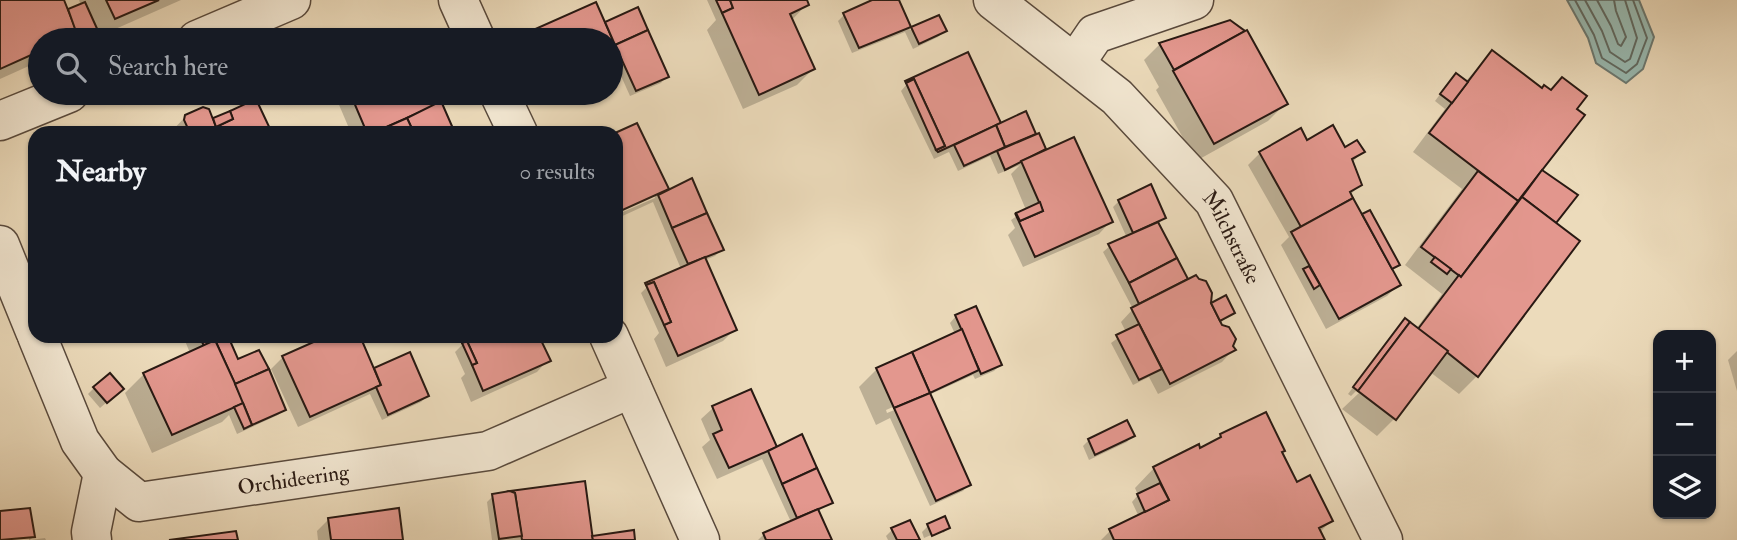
<!DOCTYPE html>
<html lang="en">
<head>
<meta charset="utf-8">
<style>
  :root { --surface:#171b24; --page:#20242c; --text:#f1f3f6; --muted:#9ea1a6; --line:#363941 }
  body { margin:0; font-family:"IM FELL Double Pica",serif; background:var(--page); color:var(--text) }
  .controls { position:absolute; right:21px; bottom:21px; display:grid; overflow:hidden; border-radius:14px; box-shadow:0 2px 5px #0004 }
  .controls button { width:63px; height:63px; display:grid; place-items:center; padding:0; border:0; border-bottom:2px solid var(--line); background:var(--surface); color:var(--text); font:35px sans-serif }
  .list { margin:0; padding:0; list-style:none }
  h2 { display:flex; justify-content:space-between; align-items:center; height:91px; margin:0; padding:0 28px; font-size:30px }
  h2 small { font-size:23px; font-weight:400; color:var(--muted) }
  .icon { flex:none; width:38px; height:38px; fill:none; stroke:currentColor; stroke-width:2; stroke-linecap:round; stroke-linejoin:round }
  .map { position:relative; flex:none; width:1737px; height:540px; overflow:hidden }
  .search { position:absolute; background:var(--surface); box-shadow:0 2px 5px #0004; left:28px; top:28px; width:595px; height:77px; display:flex; align-items:center; gap:18px; box-sizing:border-box; padding:0 24px; border-radius:38px; color:var(--muted); font-size:26px }
  .panel { position:absolute; background:var(--surface); box-shadow:0 2px 5px #0004; left:28px; top:126px; width:595px; height:217px; border-radius:21px }
  .map>svg:first-child { display:block }
  .water { fill:#99bbb3; stroke:#6c7a73; stroke-width:2 }
  .shadow { fill:#0003; fill-rule:evenodd }
  .lines { fill:none; stroke-linecap:round; stroke-linejoin:round }
  .shore { stroke:#606a63; stroke-width:2 }
  .building { fill:#e3978e; stroke:#281913; stroke-width:2 }
  .minor-casing { stroke:#594a3d; stroke-width:41 }
  .minor { stroke:#f3e8d3; stroke-width:38 }
  .labels { text-anchor:middle; stroke-width:6; stroke-linejoin:round; paint-order:stroke }
  .street-label { font-size:21px; fill:#281913; stroke:#f3e8d3 }
</style>
</head>
<body>
<div class="map">
<svg width="1737" height="540" viewBox="0 0 1737 540">
  <rect width="100%" height="100%" fill="#ecdbbb"/>
  <filter id="stains"><feTurbulence type="fractalNoise" baseFrequency=".00286" numOctaves="4"/><feColorMatrix values="0 0 0 0 .2 0 0 0 0 .09 0 0 0 0 .02 0 0 0 .5 -.17"/></filter>
  <radialGradient id="worn" r=".72"><stop offset=".6" stop-color="#630" stop-opacity="0"/><stop offset="1" stop-color="#630" stop-opacity=".3"/></radialGradient>
  <polygon class="water" points="1567,0 1639,0 1654,37 1643,69 1626,83 1596,63 1588,38"/>
  <g class="shadow">
    <polygon points="0,0 61,0 67,13 81,6 79,0 181,0 95,38 94,35 88,40 40,40 40,61 0,79"/>
    <polygon points="707,0 805,0 807,4 791,21 813,69 797,85 743,109 707,30 716,20"/>
    <polygon points="877,0 897,0 910,30 938,17 944,31 938,37 913,49 905,32 852,53 838,21 844,15"/>
    <polygon points="1230,22 1245,33 1286,103 1268,121 1196,161 1156,90 1159,87 1144,60 1160,44"/>
    <polygon points="606,24 667,76 661,83 630,96 613,58 611,60 611,40 525,40 534,32"/>
    <polygon points="1492,52 1542,90 1550,91 1540,171 1553,223 1477,376 1459,394 1430,372 1395,418 1377,436 1342,409 1360,392 1357,390 1351,396 1348,394 1399,326 1416,329 1442,294 1405,265 1462,189 1413,152 1445,109 1435,101 1450,81 1465,82"/>
    <polygon points="907,84 1000,125 1025,114 1044,149 1039,154 1110,222 1099,234 1023,267 1008,235 1015,228 1011,220 1026,210 1011,174 1020,165 998,174 990,156 958,171 949,152 934,159 901,91"/>
    <polygon points="334,93 428,93 434,106 454,133 351,133"/>
    <polygon points="186,116 212,121 214,120 270,133 170,133"/>
    <polygon points="636,126 668,192 721,250 715,256 705,260 735,329 723,341 666,367 654,339 659,333 641,293 647,287 681,269 653,202 616,219 616,215 655,198"/>
    <polygon points="1307,142 1362,152 1352,163 1360,185 1350,195 1362,217 1369,212 1398,265 1391,271 1399,284 1387,296 1326,329 1281,245 1289,237 1248,165 1260,153"/>
    <polygon points="1119,201 1164,218 1158,224 1186,279 1181,284 1209,306 1233,313 1220,323 1233,350 1222,362 1158,394 1149,377 1133,385 1111,343 1126,332 1121,322 1133,309 1103,252 1110,246 1127,238 1113,207"/>
    <path d="M 956,316 L 1000,365 L 994,371 L 975,379 L 973,375 L 929,395 L 969,484 L 963,491 L 930,506 L 890,418 L 876,425 L 859,387 L 877,369 L 955,334 L 950,323 ZM 909,400 L 909,404 L 887,413 L 886,410 Z"/>
    <polygon points="183,336 226,336 237,362 284,409 278,415 237,434 229,415 222,422 152,453 125,393 144,374 190,353"/>
    <polygon points="331,336 358,336 373,370 409,354 427,396 421,402 382,420 370,394 298,427 271,369 283,357"/>
    <polygon points="477,336 538,336 548,360 537,372 471,402 461,378 465,374 455,352 467,340"/>
    <polygon points="1737,351 1737,391 1728,360"/>
    <polygon points="94,388 115,395 100,408 88,394"/>
    <polygon points="750,391 776,449 831,502 817,512 830,540 758,540 764,534 791,522 762,459 717,479 702,447 710,440 701,419 713,408"/>
    <polygon points="1133,435 1127,442 1089,460 1083,446 1089,440"/>
    <polygon points="1221,436 1280,453 1296,484 1331,521 1320,532 1324,540 1101,540 1110,531 1139,517 1132,502 1138,495 1135,488 1154,468 1199,450 1214,442"/>
    <polygon points="493,496 591,540 633,540 492,540 487,502"/>
    <polygon points="0,513 33,537 30,540 45,538 46,540 29,540 29,537 0,540"/>
    <polygon points="329,519 401,540 318,540 317,531"/>
    <polygon points="928,526 948,528 943,533 943,530 924,538 922,532"/>
    <polygon points="892,530 918,540 888,540 886,536"/>
  </g>
  <g class="lines">
    <g class="shore">
      <polyline points="1575,0 1594,35 1602,58 1626,73 1637,64 1647,38 1633,0"/>
      <polyline points="1585,0 1602,31 1610,52 1625,62 1630,59 1637,38 1625,0"/>
      <polyline points="1597,0 1611,26 1618,44 1621,46 1626,37 1616,11 1614,0"/>
    </g>
  </g>
  <g class="building">
    <polygon points="0,0 64,0 78,35 66,40 40,40 40,51 0,69"/>
    <polygon points="106,0 159,0 115,19"/>
    <polygon points="716,0 730,0 733,8 722,13"/>
    <polygon points="730,0 807,0 809,5 790,14 815,69 759,95 722,13 733,8"/>
    <polygon points="872,0 899,0 911,27 859,48 843,13"/>
    <polygon points="85,2 99,33 79,40 68,9"/>
    <polygon points="596,2 619,54 611,58 611,40 537,40 533,30"/>
    <polygon points="638,7 648,30 615,45 605,22"/>
    <polygon points="939,15 947,31 919,44 911,27"/>
    <polygon points="1230,20 1245,31 1174,70 1159,43"/>
    <polygon points="648,30 669,77 636,91 615,45"/>
    <polygon points="1247,30 1288,104 1214,144 1173,71"/>
    <polygon points="1492,50 1542,88 1544,85 1551,90 1562,77 1587,96 1577,109 1585,115 1518,201 1429,133"/>
    <polygon points="968,52 1001,123 938,152 936,150 945,146 914,79 906,83 905,81"/>
    <polygon points="1456,73 1468,82 1452,103 1440,94"/>
    <polygon points="914,79 945,146 936,150 906,83"/>
    <polygon points="350,93 430,93 436,105 373,133 367,133"/>
    <polygon points="256,99 272,133 190,133 184,120 185,115 203,107 209,109 216,127 233,119 230,111"/>
    <polygon points="441,101 455,133 414,133 407,118"/>
    <polygon points="230,111 233,119 216,127 213,118"/>
    <polygon points="1026,111 1036,134 1005,147 996,125"/>
    <polygon points="407,118 414,133 373,133"/>
    <polygon points="637,123 669,189 616,213 615,133"/>
    <polygon points="996,125 1005,147 964,166 954,145"/>
    <polygon points="1333,125 1345,147 1357,140 1365,152 1352,159 1362,185 1350,192 1353,198 1301,227 1259,152 1301,128 1307,140"/>
    <polygon points="1039,133 1046,149 1005,170 997,151"/>
    <polygon points="1074,137 1113,222 1035,257 1015,213 1020,221 1043,211 1021,161"/>
    <polygon points="1542,170 1578,195 1556,223 1522,197"/>
    <polygon points="1478,171 1518,201 1461,277 1421,247"/>
    <polygon points="692,178 707,213 672,228 658,195"/>
    <polygon points="1151,184 1166,218 1133,233 1118,200"/>
    <polygon points="1522,197 1580,241 1478,377 1418,329 1459,275 1461,277"/>
    <polygon points="1353,198 1401,285 1339,319 1291,232"/>
    <polygon points="1040,202 1043,211 1020,221 1016,213"/>
    <polygon points="1370,210 1400,265 1392,269 1362,214"/>
    <polygon points="707,213 724,250 688,264 672,228"/>
    <polygon points="1158,222 1177,258 1129,283 1108,244"/>
    <polygon points="705,257 737,330 678,356 664,325 671,322 654,282 646,285 645,283"/>
    <polygon points="1435,257 1451,269 1447,274 1431,262"/>
    <polygon points="1177,258 1188,279 1139,304 1129,283"/>
    <polygon points="1309,266 1320,285 1314,289 1303,269"/>
    <polygon points="1196,275 1199,279 1206,281 1212,293 1211,303 1222,325 1229,327 1236,339 1233,346 1236,350 1170,384 1131,308"/>
    <polygon points="654,282 671,322 664,325 646,285"/>
    <polygon points="1226,295 1235,313 1220,321 1211,303"/>
    <polygon points="976,306 1002,365 981,374 955,315"/>
    <polygon points="1405,318 1410,322 1358,391 1353,387"/>
    <polygon points="1410,322 1448,351 1396,420 1358,391"/>
    <polygon points="1139,324 1162,369 1139,380 1116,335"/>
    <polygon points="962,329 979,370 930,393 912,352"/>
    <polygon points="199,336 228,336 238,359 259,350 269,369 235,384 215,340 204,346"/>
    <polygon points="327,336 360,336 381,385 310,417 282,356"/>
    <polygon points="473,336 539,336 551,361 483,391 472,365 477,363 467,341 462,343 461,341"/>
    <polygon points="215,340 244,403 172,435 143,373"/>
    <polygon points="467,341 477,363 472,365 462,343"/>
    <polygon points="410,352 429,396 388,415 376,387 381,385 374,368"/>
    <polygon points="912,352 930,393 894,408 876,368"/>
    <polygon points="269,369 286,410 252,425 235,384"/>
    <polygon points="110,373 124,389 107,403 93,387"/>
    <polygon points="751,389 777,447 729,468 713,434 722,430 712,406"/>
    <polygon points="930,393 971,485 936,501 894,408"/>
    <polygon points="243,403 252,425 244,429 234,407"/>
    <polygon points="1266,412 1285,451 1282,452 1297,482 1310,475 1333,521 1319,528 1325,540 1114,540 1109,529 1169,500 1153,467 1199,444 1200,448 1221,437 1220,434"/>
    <polygon points="1127,420 1135,436 1095,455 1088,439"/>
    <polygon points="802,434 817,468 782,484 768,451"/>
    <polygon points="817,468 833,503 797,518 782,484"/>
    <polygon points="585,481 593,540 522,540 515,493 510,491"/>
    <polygon points="1160,483 1169,500 1145,512 1137,494"/>
    <polygon points="510,491 515,493 522,536 499,539 492,494"/>
    <polygon points="30,508 35,537 0,540 0,511"/>
    <polygon points="399,508 403,540 331,540 328,518"/>
    <polygon points="818,509 832,540 766,540 763,533"/>
    <polygon points="945,516 950,528 932,536 927,524"/>
    <polygon points="910,520 920,540 897,540 891,528"/>
    <polygon points="634,530 635,540 593,540 592,536"/>
    <polygon points="236,531 238,540 169,540"/>
  </g>
  <g class="lines">
    <defs>
      <g id="minor">
        <polyline points="458,0 476,40"/>
        <path id="s1" d="M 993,0 L 1117,97 L 1214,201 L 1383,540"/>
        <polyline points="197,40 291,0"/>
        <polyline points="1076,62 1095,34 1194,0"/>
        <polyline points="499,93 518,133"/>
        <polyline points="0,121 69,93"/>
        <polyline points="0,245 35,331"/>
        <path id="s2" d="M 37,336 L 80,441 L 103,473 L 139,502 L 488,451 L 632,388"/>
        <polyline points="609,336 700,540"/>
        <polyline points="92,540 91,532 103,473"/>
      </g>
    </defs>
    <use href="#minor" class="minor-casing"/>
    <use href="#minor" class="minor"/>
  </g>
  <g class="labels">
    <g class="street-label">
      <text dy="7" stroke="none"><textPath href="#s1" startOffset="340">Milchstraße</textPath></text>
      <text dy="7" stroke="none"><textPath href="#s2" startOffset="355">Orchideering</textPath></text>
    </g>
  </g>
  <rect width="100%" height="100%" filter="url(#stains)"/>
  <rect width="100%" height="100%" fill="url(#worn)"/>
</svg>
<div class="controls">
<button>+</button>
<button>−</button>
<button><svg class="icon" aria-label="layers" viewBox="0 0 24 24"><path d="M12 4l9 5-9 5-9-5zM3 14l9 5 9-5"/></svg></button>
</div>
<div class="search"><svg class="icon" aria-label="search" viewBox="0 0 24 24"><circle cx="10" cy="10" r="6"/><path d="M15 15l6 6"/></svg>Search here</div>
<section class="panel">
<h2>Nearby<small>0 results</small></h2>
<ul class="list">
</ul>
</section>
</div>
</body>
</html>
